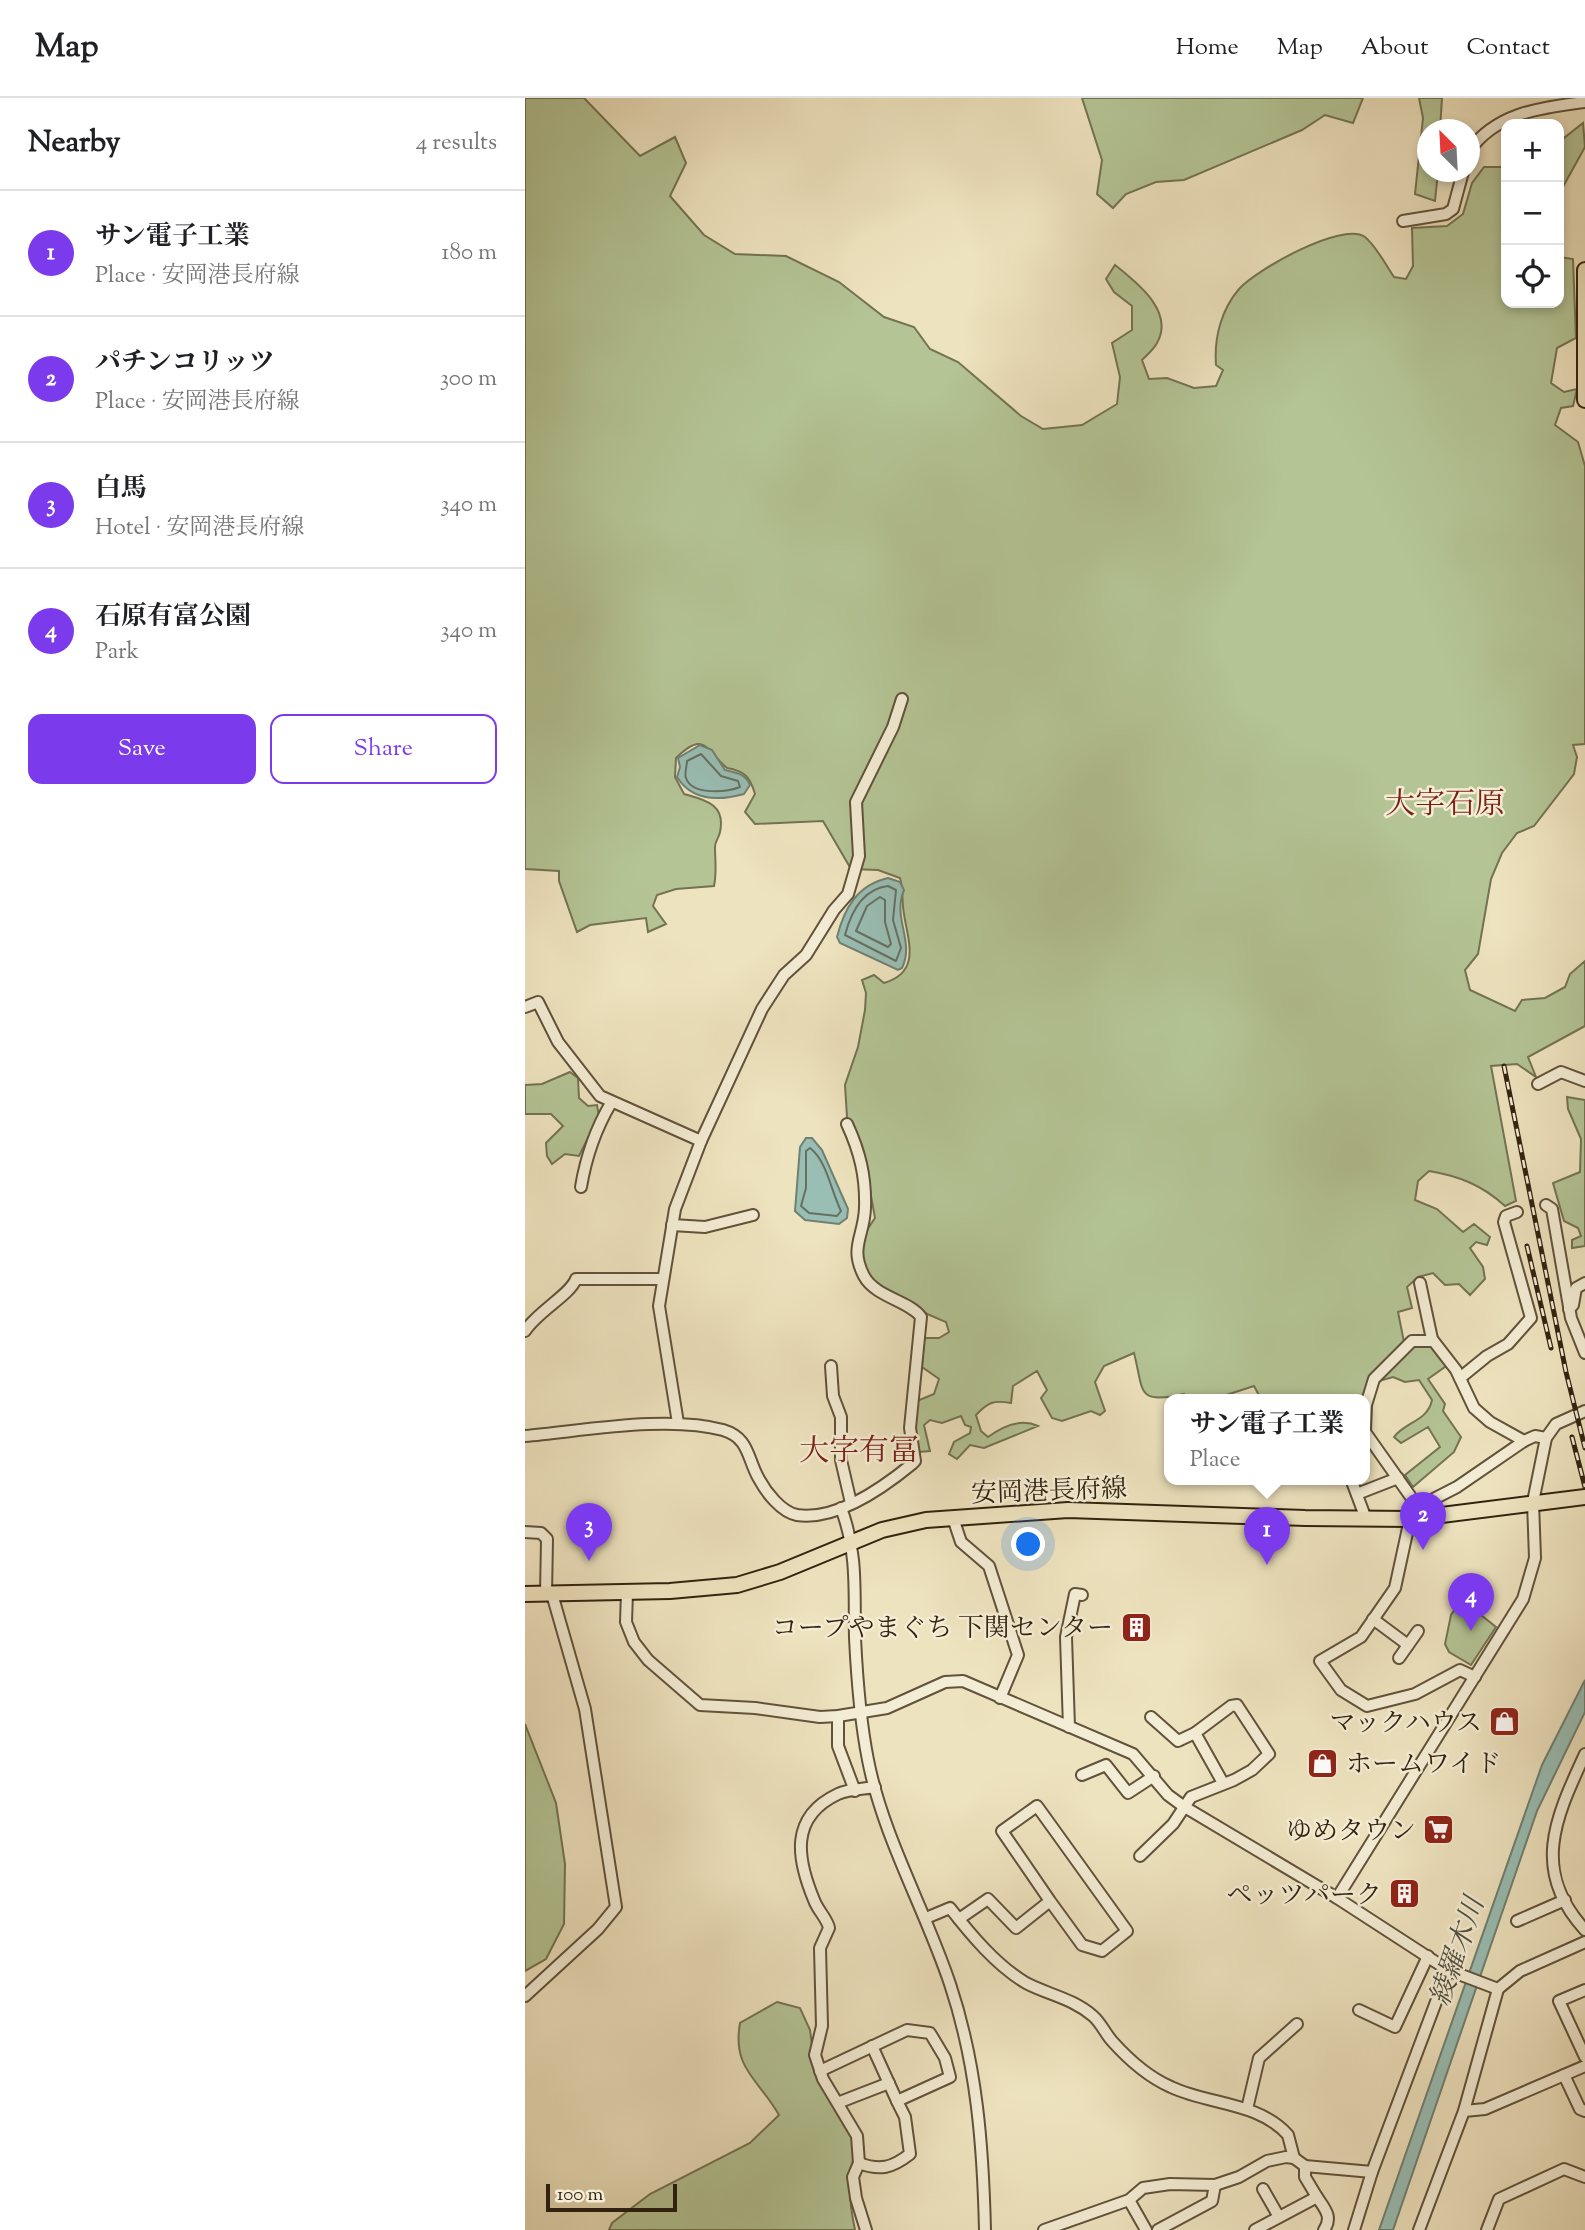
<!DOCTYPE html>
<html lang="en">
<head>
<meta charset="utf-8">
<style>
  :root { --surface:#fff; --page:#f6f6f6; --text:#202124; --muted:#757577; --line:#e0e0e0; --accent:#7c3aed }
  body { margin:0; font-family:"Sorts Mill Goudy","Noto Serif JP",serif; background:var(--page); color:var(--text) }
  .controls { position:absolute; right:21px; top:21px; display:grid; overflow:hidden; border-radius:14px; box-shadow:0 4px 10px #0003 }
  .controls button { width:63px; height:63px; display:grid; place-items:center; padding:0; border:0; border-bottom:2px solid var(--line); background:var(--surface); color:var(--text); font:35px sans-serif }
  .compass { position:absolute; left:892px; top:21px; width:63px; height:63px; border-radius:50%; background:var(--surface); box-shadow:0 4px 10px #0003; rotate:336deg }
  .scale { position:absolute; left:21px; bottom:18px; width:131px; box-sizing:border-box; padding-left:7px; border:4px solid #32220f; border-top:0; font-size:19px; line-height:24px; white-space:nowrap; color:#32220f; -webkit-text-stroke:5px #f4edd5; paint-order:stroke }
  .you { position:absolute; left:504px; top:1447px; width:24px; height:24px; margin:-18px; border:5px solid #fff; border-radius:50%; background:#1a73e8; box-shadow:0 0 0 10px #1a73e833 }
  .badge { display:grid; place-items:center; width:46px; height:46px; border-radius:50%; background:var(--accent); color:#fff; font-size:23px; font-weight:700 }
  .pin { position:absolute; translate:-50% -58px; filter:drop-shadow(0 2px 4px #0008) }
  .pin::after { content:''; position:absolute; top:37px; width:24px; height:21px; background:inherit; clip-path:polygon(0 0,100% 0,50% 100%) }
  .popup { position:absolute; left:639px; top:1296px; width:206px; height:91px; box-sizing:border-box; display:grid; place-content:center; border-radius:14px; background:var(--surface); filter:drop-shadow(0 2px 5px #0005); font-size:23px; white-space:nowrap; color:var(--muted) }
  .popup b { font-size:26px; color:var(--text) }
  .popup::after { content:''; position:absolute; left:50%; top:100%; margin-left:-14px; border:14px solid transparent; border-top-color:var(--surface) }
  .list { margin:0; padding:0; list-style:none }
  h2 { display:flex; justify-content:space-between; align-items:center; height:91px; margin:0; padding:0 28px; font-size:30px }
  h2 small { font-size:23px; font-weight:400; color:var(--muted) }
  .list li { display:grid; grid-template-columns:46px 1fr auto; gap:21px; align-items:center; box-sizing:border-box; height:126px; padding:0 28px; border-top:2px solid var(--line) }
  .list b { display:block; font-size:26px; white-space:nowrap }
  .list p { margin:0; font-size:23px; white-space:nowrap; color:var(--muted) }
  .list em { font-size:23px; font-style:normal; color:var(--muted) }
  .actions { display:flex; gap:14px; padding:21px 28px }
  .actions a { flex:1; padding:16px 0; border:2px solid var(--accent); border-radius:14px; text-align:center; font-size:24px; color:var(--accent) }
  .actions .main { background:var(--accent); color:#fff }
  .icon { flex:none; width:38px; height:38px; fill:none; stroke:currentColor; stroke-width:2; stroke-linecap:round; stroke-linejoin:round }
  .map { position:relative; flex:none; width:1060px; height:2132px; overflow:hidden }
  header { display:flex; align-items:center; gap:42px; box-sizing:border-box; height:98px; padding:0 35px; background:var(--surface); border-bottom:2px solid var(--line) }
  header strong { font-size:33px }
  nav { display:flex; gap:38px; margin-inline-start:auto; font-size:24px }
  main { display:flex }
  aside { flex:1; background:var(--surface) }
  .map>svg:first-child { display:block }
  .green { fill:#b4c495; stroke:#737352; stroke-width:2 }
  .water { fill:#99beb4; stroke:#708072; stroke-width:2 }
  .lines { fill:none; stroke-linecap:round; stroke-linejoin:round }
  .shore { stroke:#667062; stroke-width:2 }
  .minor-casing { stroke:#61523b; stroke-width:14 }
  .major-casing { stroke:#32220f; stroke-width:18 }
  .minor { stroke:#f4edd5; stroke-width:10 }
  .major { stroke:#eee3bf; stroke-width:14 }
  .rail-casing { stroke:#32220f; stroke-width:5 }
  .rail { stroke:#f4edd5; stroke-width:2.5; stroke-dasharray:8; stroke-linecap:butt }
  .labels { text-anchor:middle; stroke-width:5; stroke-linejoin:round; paint-order:stroke }
  .street-label { font-size:26px; fill:#32220f; stroke:#f4edd5 }
  .poi-label { font-size:26px; fill:#32220f; stroke:#f4edd5; text-anchor:end }
  .water-label { font-size:28px; font-style:italic; fill:#515141; stroke:#f4edd5 }
  .quarter-label { font-size:30px; fill:#7a1f14; stroke:#f4edd5 }
</style>
</head>
<body>
<header>
<strong>Map</strong>
<nav><a>Home</a><a>Map</a><a>About</a><a>Contact</a></nav>
</header>
<main>
<aside>
<h2>Nearby<small>4 results</small></h2>
<ul class="list">
<li><span class="badge">1</span><div><b>サン電子工業</b><p>Place · 安岡港長府線</p></div><em>180 m</em></li>
<li><span class="badge">2</span><div><b>パチンコリッツ</b><p>Place · 安岡港長府線</p></div><em>300 m</em></li>
<li><span class="badge">3</span><div><b>白馬</b><p>Hotel · 安岡港長府線</p></div><em>340 m</em></li>
<li><span class="badge">4</span><div><b>石原有富公園</b><p>Park</p></div><em>340 m</em></li>
</ul>
<div class="actions"><a class="main">Save</a><a>Share</a></div>
</aside>
<div class="map">
<svg width="1060" height="2132" viewBox="0 0 1060 2132">
  <rect width="100%" height="100%" fill="#eee3bf"/>
  <filter id="stains"><feTurbulence type="fractalNoise" baseFrequency=".00286" numOctaves="4"/><feColorMatrix values="0 0 0 0 .2 0 0 0 0 .09 0 0 0 0 .02 0 0 0 .5 -.17"/></filter>
  <radialGradient id="worn" r=".72"><stop offset=".6" stop-color="#630" stop-opacity="0"/><stop offset="1" stop-color="#630" stop-opacity=".3"/></radialGradient>
  <g class="green">
    <path d="M 0,0 L 59,0 L 115,58 L 150,39 L 161,65 L 145,98 L 179,137 L 210,156 L 261,158 L 314,184 L 359,219 L 389,229 L 405,251 L 433,264 L 496,318 L 518,331 L 557,327 L 592,306 L 595,279 L 587,245 L 607,232 L 607,208 L 589,194 L 581,181 L 590,167 C 611,184 650,213 632,245 C 629,251 622,257 617,262 L 624,281 L 642,280 L 669,290 L 691,288 L 698,272 L 691,267 C 689,240 696,212 714,191 C 731,172 817,123 840,139 C 851,148 861,167 869,179 L 881,181 L 888,168 L 887,130 L 922,128 L 938,116 L 947,85 L 959,69 L 981,69 L 981,205 L 1034,205 L 1034,159 L 1048,161 L 1051,240 L 1032,250 L 1026,285 L 1039,294 L 1052,291 L 1048,308 L 1036,310 L 1030,327 L 1053,344 L 1060,368 L 1060,646 L 1048,647 L 1052,659 L 1049,676 L 1009,728 L 992,735 L 977,755 L 966,781 L 953,856 L 940,872 L 945,892 L 990,913 L 997,902 L 1020,900 L 1040,889 L 1045,876 L 1060,863 L 1060,928 L 1003,959 L 1011,979 L 992,966 L 966,968 L 991,1103 L 980,1108 C 957,1087 934,1078 904,1073 L 893,1083 L 890,1102 L 912,1111 L 938,1134 L 949,1126 L 965,1139 L 962,1147 L 951,1144 L 945,1150 L 958,1169 L 960,1181 L 945,1197 L 934,1186 L 920,1187 L 908,1175 L 893,1179 L 882,1189 L 887,1210 L 873,1214 L 879,1244 L 907,1246 L 924,1266 L 903,1281 L 920,1306 L 918,1313 L 936,1339 L 929,1354 L 888,1389 L 880,1377 L 915,1349 L 903,1329 L 876,1345 L 869,1339 C 880,1324 903,1323 907,1302 L 894,1282 L 880,1284 L 868,1279 L 850,1284 L 839,1301 L 736,1301 L 729,1288 L 689,1301 L 662,1301 L 659,1296 C 611,1307 619,1294 609,1255 L 579,1268 L 570,1284 L 580,1313 L 575,1317 L 566,1313 L 537,1323 L 527,1320 L 516,1300 L 522,1292 L 512,1273 L 488,1288 L 486,1305 C 469,1302 463,1304 451,1317 L 456,1333 L 463,1339 C 478,1328 496,1320 513,1328 L 459,1350 L 445,1347 L 432,1361 L 424,1356 L 429,1344 L 445,1335 L 446,1329 L 440,1327 L 436,1318 L 417,1325 L 405,1322 L 399,1327 L 405,1353 L 394,1354 L 389,1334 L 392,1303 L 409,1296 L 414,1281 L 397,1269 L 399,1240 L 414,1240 L 424,1234 L 421,1224 C 390,1211 322,1185 338,1139 C 341,1133 346,1126 350,1120 L 338,1053 L 322,1019 L 320,987 L 333,949 L 340,912 L 341,895 L 337,882 L 349,877 L 359,885 C 400,873 380,837 378,808 C 377,799 378,790 375,780 L 353,772 L 326,771 L 298,723 L 230,726 L 220,714 L 230,696 C 225,679 220,673 202,670 C 181,653 180,631 151,660 L 150,679 L 159,696 C 180,702 201,706 195,734 C 194,740 190,743 190,749 C 190,763 192,774 189,788 L 151,791 L 132,797 L 128,808 L 141,826 L 123,834 L 121,820 L 65,827 L 52,834 L 34,783 L 34,773 L 0,771 Z"/>
    <polygon points="557,0 838,0 828,25 800,17 777,32 659,82 631,84 601,96 588,110 572,96 577,62"/>
    <polygon points="894,0 917,0 915,31 902,32 902,74 913,74 910,103 890,96 898,20"/>
    <polygon points="1058,25 1060,49 1034,96 1034,44"/>
    <polygon points="45,974 53,980 54,1000 63,1008 72,1007 74,1018 54,1058 40,1056 27,1066 22,1058 21,1045 38,1028 26,1016 0,1016 0,987 17,986"/>
    <polygon points="1042,999 1060,1002 1060,1148 1047,1150 1047,1142 1056,1138 1053,1130 1039,1123 1028,1085 1055,1074 1056,1041 1043,1011"/>
    <polygon points="941,1494 948,1504 946,1509 971,1529 946,1567 924,1554 920,1546 926,1517"/>
    <polygon points="0,1626 31,1705 40,1766 39,1826 21,1861 0,1873"/>
    <path d="M 252,1904 L 275,1910 L 285,1932 L 290,1970 L 331,2045 C 324,2082 322,2094 330,2132 L 84,2132 L 87,2125 L 125,2096 L 225,2045 L 254,2017 C 233,1980 207,1971 215,1925 Z"/>
  </g>
  <g class="water">
    <path d="M 175,647 L 187,652 L 200,672 C 211,675 220,675 225,687 L 219,696 C 194,703 167,703 152,679 L 155,669 L 153,660 Z"/>
    <path d="M 363,780 L 375,784 L 379,792 C 367,820 390,843 377,870 L 373,872 L 315,845 L 312,839 C 319,811 332,787 363,780 Z"/>
    <polygon points="281,1040 287,1040 297,1052 323,1111 322,1120 314,1126 280,1122 270,1113 275,1049"/>
    <polygon points="1060,1582 1060,1614 1012,1713 868,2132 854,2132 1017,1667"/>
  </g>
  <g class="lines">
    <g class="shore">
      <path d="M 176,656 L 196,678 L 213,683 L 215,689 C 202,694 167,698 161,680 C 159,676 162,668 162,663 Z"/>
      <path d="M 363,788 L 371,792 L 368,822 L 376,850 L 371,863 L 320,837 C 326,814 337,791 363,788 Z"/>
      <polygon points="355,799 360,802 360,824 366,846 363,849 331,833 342,808"/>
      <path d="M 285,1050 C 302,1063 306,1093 316,1113 L 312,1118 L 284,1115 L 276,1108 L 281,1090 L 281,1053 Z"/>
    </g>
    <defs>
      <g id="minor">
        <path d="M 944,53 C 972,14 1016,10 1060,4"/>
        <polyline points="878,123 921,116 928,111 938,74"/>
        <polyline points="0,909 13,904 33,944 75,998 176,1043"/>
        <polyline points="1013,986 1036,974 1060,983"/>
        <path d="M 56,1089 C 61,1059 70,1032 86,1005"/>
        <polyline points="1021,1107 1027,1111 1046,1220 1060,1255"/>
        <polyline points="147,1127 180,1129 228,1117"/>
        <polyline points="895,1185 907,1241 931,1272 949,1310 965,1324 999,1343"/>
        <polyline points="1044,1211 1048,1207 1051,1190 1060,1185"/>
        <path d="M 0,1233 C 13,1213 45,1197 51,1181 L 138,1181"/>
        <polyline points="306,1268 308,1298 316,1319 316,1362 326,1405"/>
        <polyline points="935,1280 962,1258 983,1246 1006,1220 979,1124 981,1118 992,1114"/>
        <polyline points="153,1325 134,1208 150,1111 176,1043 237,911 259,877 281,857 309,812 323,796 334,758 331,704 368,629 377,601"/>
        <polyline points="840,1332 841,1307 849,1281 887,1243 908,1243"/>
        <polyline points="840,1334 893,1409"/>
        <path d="M 0,1338 C 58,1333 142,1317 198,1332 C 225,1340 222,1361 234,1381 C 241,1394 256,1414 272,1417 C 311,1423 359,1389 387,1366 L 390,1363 L 385,1330 L 396,1219 C 385,1203 350,1199 339,1178 C 324,1149 339,1139 340,1110 C 341,1079 335,1054 322,1026"/>
        <polyline points="826,1381 841,1421"/>
        <polyline points="832,1396 873,1380"/>
        <path d="M 316,1410 C 333,1455 329,1493 330,1540 C 332,1581 335,1622 343,1662 C 358,1739 400,1811 425,1886 C 452,1967 458,2048 460,2132"/>
        <polyline points="428,1420 436,1444 464,1468 493,1557 475,1600"/>
        <polyline points="0,1434 16,1435 22,1441 21,1496"/>
        <polyline points="102,1494 101,1524 109,1544 123,1562 175,1607 230,1610 295,1619 313,1618 362,1610 420,1584 438,1583 608,1656 643,1697 658,1708 812,1800 923,1872 973,1891"/>
        <polyline points="848,1521 883,1547"/>
        <polyline points="874,1560 893,1533"/>
        <polyline points="950,1579 935,1572 890,1596 842,1608 816,1592 795,1563 836,1539 870,1490 885,1421 895,1408 932,1389 999,1343 1010,1338 1021,1340"/>
        <polyline points="313,1618 313,1648 330,1693"/>
        <polyline points="544,1629 541,1539 550,1496 557,1497"/>
        <polyline points="670,1635 698,1685"/>
        <path d="M 1060,1656 C 1031,1719 1005,1772 1060,1832"/>
        <polyline points="557,1677 581,1667 603,1695 629,1678"/>
        <polyline points="615,1758 648,1726 666,1699 709,1682 727,1672 744,1656 712,1607 706,1608 670,1635 653,1643 626,1619"/>
        <polyline points="812,1800 998,1501 1010,1460 1008,1404 1021,1340 1031,1326 1060,1313"/>
        <path d="M 401,1820 L 425,1810 C 446,1837 472,1868 501,1885 C 524,1897 547,1900 568,1918 C 576,1925 580,1935 587,1943 C 604,1962 623,1979 646,1989 C 684,2007 734,2004 763,2037 L 769,2060"/>
        <polyline points="434,1821 463,1801 491,1830 525,1803 557,1847 577,1853 602,1833 512,1708 477,1733 525,1803"/>
        <polyline points="992,1823 1040,1802"/>
        <polyline points="1060,1892 1034,1903 1060,1959"/>
        <polyline points="0,1898 73,1831 91,1809 60,1611 27,1496"/>
        <polyline points="834,1912 870,1929 903,1858"/>
        <polyline points="347,1948 372,2003"/>
        <path d="M 295,1973 L 382,1932 L 405,1935 L 420,1960 L 425,1979 L 372,2003 L 380,2019 L 385,2056 C 367,2070 355,2073 334,2065"/>
        <polyline points="1039,1977 1055,2011 1060,2013"/>
        <polyline points="315,2004 364,1985"/>
        <polyline points="722,2011 734,1960 772,1926"/>
        <polyline points="939,2013 960,2011 1060,1968"/>
        <polyline points="780,2068 780,2079 792,2099"/>
        <polyline points="738,2091 754,2119"/>
        <polyline points="604,2102 621,2132"/>
        <path d="M 341,2132 L 331,2100 L 328,2079 L 334,2065 L 332,2038 L 298,1981 L 290,1957 L 297,1928 L 295,1850 L 304,1830 C 302,1820 293,1813 289,1802 C 272,1761 264,1719 313,1696 C 323,1691 339,1691 350,1689"/>
        <polyline points="519,2132 604,2102 618,2090 645,2086 690,2087 714,2079 742,2063 761,2059 769,2060 780,2068 847,2074"/>
        <polyline points="633,2132 687,2103 690,2087"/>
        <path d="M 730,2132 L 792,2099 C 800,2111 808,2119 799,2132"/>
        <polyline points="829,2132 847,2074 923,1872"/>
        <polyline points="894,2132 939,2013 973,1891 995,1873 1060,1844"/>
        <polyline points="962,2132 974,2101 1039,2071 1060,2079"/>
      </g>
      <g id="major">
        <polyline points="1060,172 1060,302"/>
        <polyline points="0,1496 145,1493 212,1487 255,1474 357,1432 401,1422 543,1412 780,1420 885,1421 1060,1399"/>
      </g>
    </defs>
    <use href="#minor" class="minor-casing"/>
    <use href="#major" class="major-casing"/>
    <use href="#minor" class="minor"/>
    <use href="#major" class="major"/>
    <defs>
      <g id="rail">
        <polyline points="979,968 1041,1274 1060,1350"/>
        <polyline points="1002,1148 1026,1250"/>
        <polyline points="1047,1339 1060,1389"/>
      </g>
    </defs>
    <use href="#rail" class="rail-casing"/>
    <use href="#rail" class="rail"/>
  </g>
  <defs>
    <symbol id="building-square" viewBox="-11 -11 22 22"><rect x="-9" y="-9" width="18" height="18" rx="4" fill="#8f2418" stroke="#f4edd5"/><path d="M-4-6H4V6H1V3H-1V6H-4ZM-2.5-4.3h1.7v1.8h-1.7ZM.8-4.3h1.7v1.8H.8ZM-2.5-1h1.7V.8h-1.7ZM.8-1h1.7V.8H.8Z" fill="#fff"/></symbol>
    <symbol id="shop-square" viewBox="-11 -11 22 22"><rect x="-9" y="-9" width="18" height="18" rx="4" fill="#8f2418" stroke="#f4edd5"/><path d="M-5-2.5h2.3a2.7 3.5 0 0 1 5.4 0H5L5.5 6h-11ZM-1.5-2.5h3a1.5 2.3 0 0 0-3 0Z" fill="#fff"/></symbol>
    <symbol id="supermarket-square" viewBox="-11 -11 22 22"><rect x="-9" y="-9" width="18" height="18" rx="4" fill="#8f2418" stroke="#f4edd5"/><path d="M-6-5.5h2.5l.6 2H6L4.5 2H-2.5L-4.4-4H-6ZM-1.5 3.2a1.3 1.3 0 1 0 .1 0ZM3 3.2a1.3 1.3 0 1 0 .1 0Z" fill="#fff"/></symbol>
  </defs>
  <g fill-rule="evenodd">
    <use href="#building-square" x="594" y="1512" width="35" height="35"/>
    <use href="#shop-square" x="962" y="1606" width="35" height="35"/>
    <use href="#shop-square" x="780" y="1648" width="35" height="35"/>
    <use href="#supermarket-square" x="896" y="1714" width="35" height="35"/>
    <use href="#building-square" x="862" y="1778" width="35" height="35"/>
  </g>
  <g class="labels">
    <g class="street-label">
      <text transform="translate(524 1392) rotate(-2)" y="9">安岡港長府線</text>
    </g>
    <g class="poi-label">
      <text x="588" y="1538">コープやまぐち 下関センター</text>
      <text x="957" y="1633">マックハウス</text>
      <text x="821" y="1674" text-anchor="start">ホームワイド</text>
      <text x="891" y="1741">ゆめタウン</text>
      <text x="857" y="1805">ペッツパーク</text>
    </g>
    <g class="water-label">
      <text transform="translate(931 1853) rotate(-71)" y="10">綾羅木川</text>
    </g>
    <g class="quarter-label">
      <text x="920" y="715">大字石原</text>
      <text x="334" y="1362">大字有冨</text>
    </g>
  </g>
  <rect width="100%" height="100%" filter="url(#stains)"/>
  <rect width="100%" height="100%" fill="url(#worn)"/>
</svg>
<div class="controls">
<button>+</button>
<button>−</button>
<button><svg class="icon" aria-label="locate" viewBox="0 0 24 24"><circle cx="12" cy="12" r="6"/><path d="M12 2v4M12 18v4M2 12h4M18 12h4"/></svg></button>
</div>
<svg class="compass" viewBox="-18 -18 36 36"><path d="M0-13l5 13h-10z" fill="#e53935"/><path d="M0 13l5-13h-10z" fill="#757577"/></svg>
<div class="scale">100 m</div>
<div class="you"></div>
<div class="pin badge" style="left:742px;top:1467px">1</div>
<div class="popup"><b>サン電子工業</b>Place</div>
<div class="pin badge" style="left:898px;top:1452px">2</div>
<div class="pin badge" style="left:64px;top:1463px">3</div>
<div class="pin badge" style="left:946px;top:1533px">4</div>
</div>
</main>
</body>
</html>
